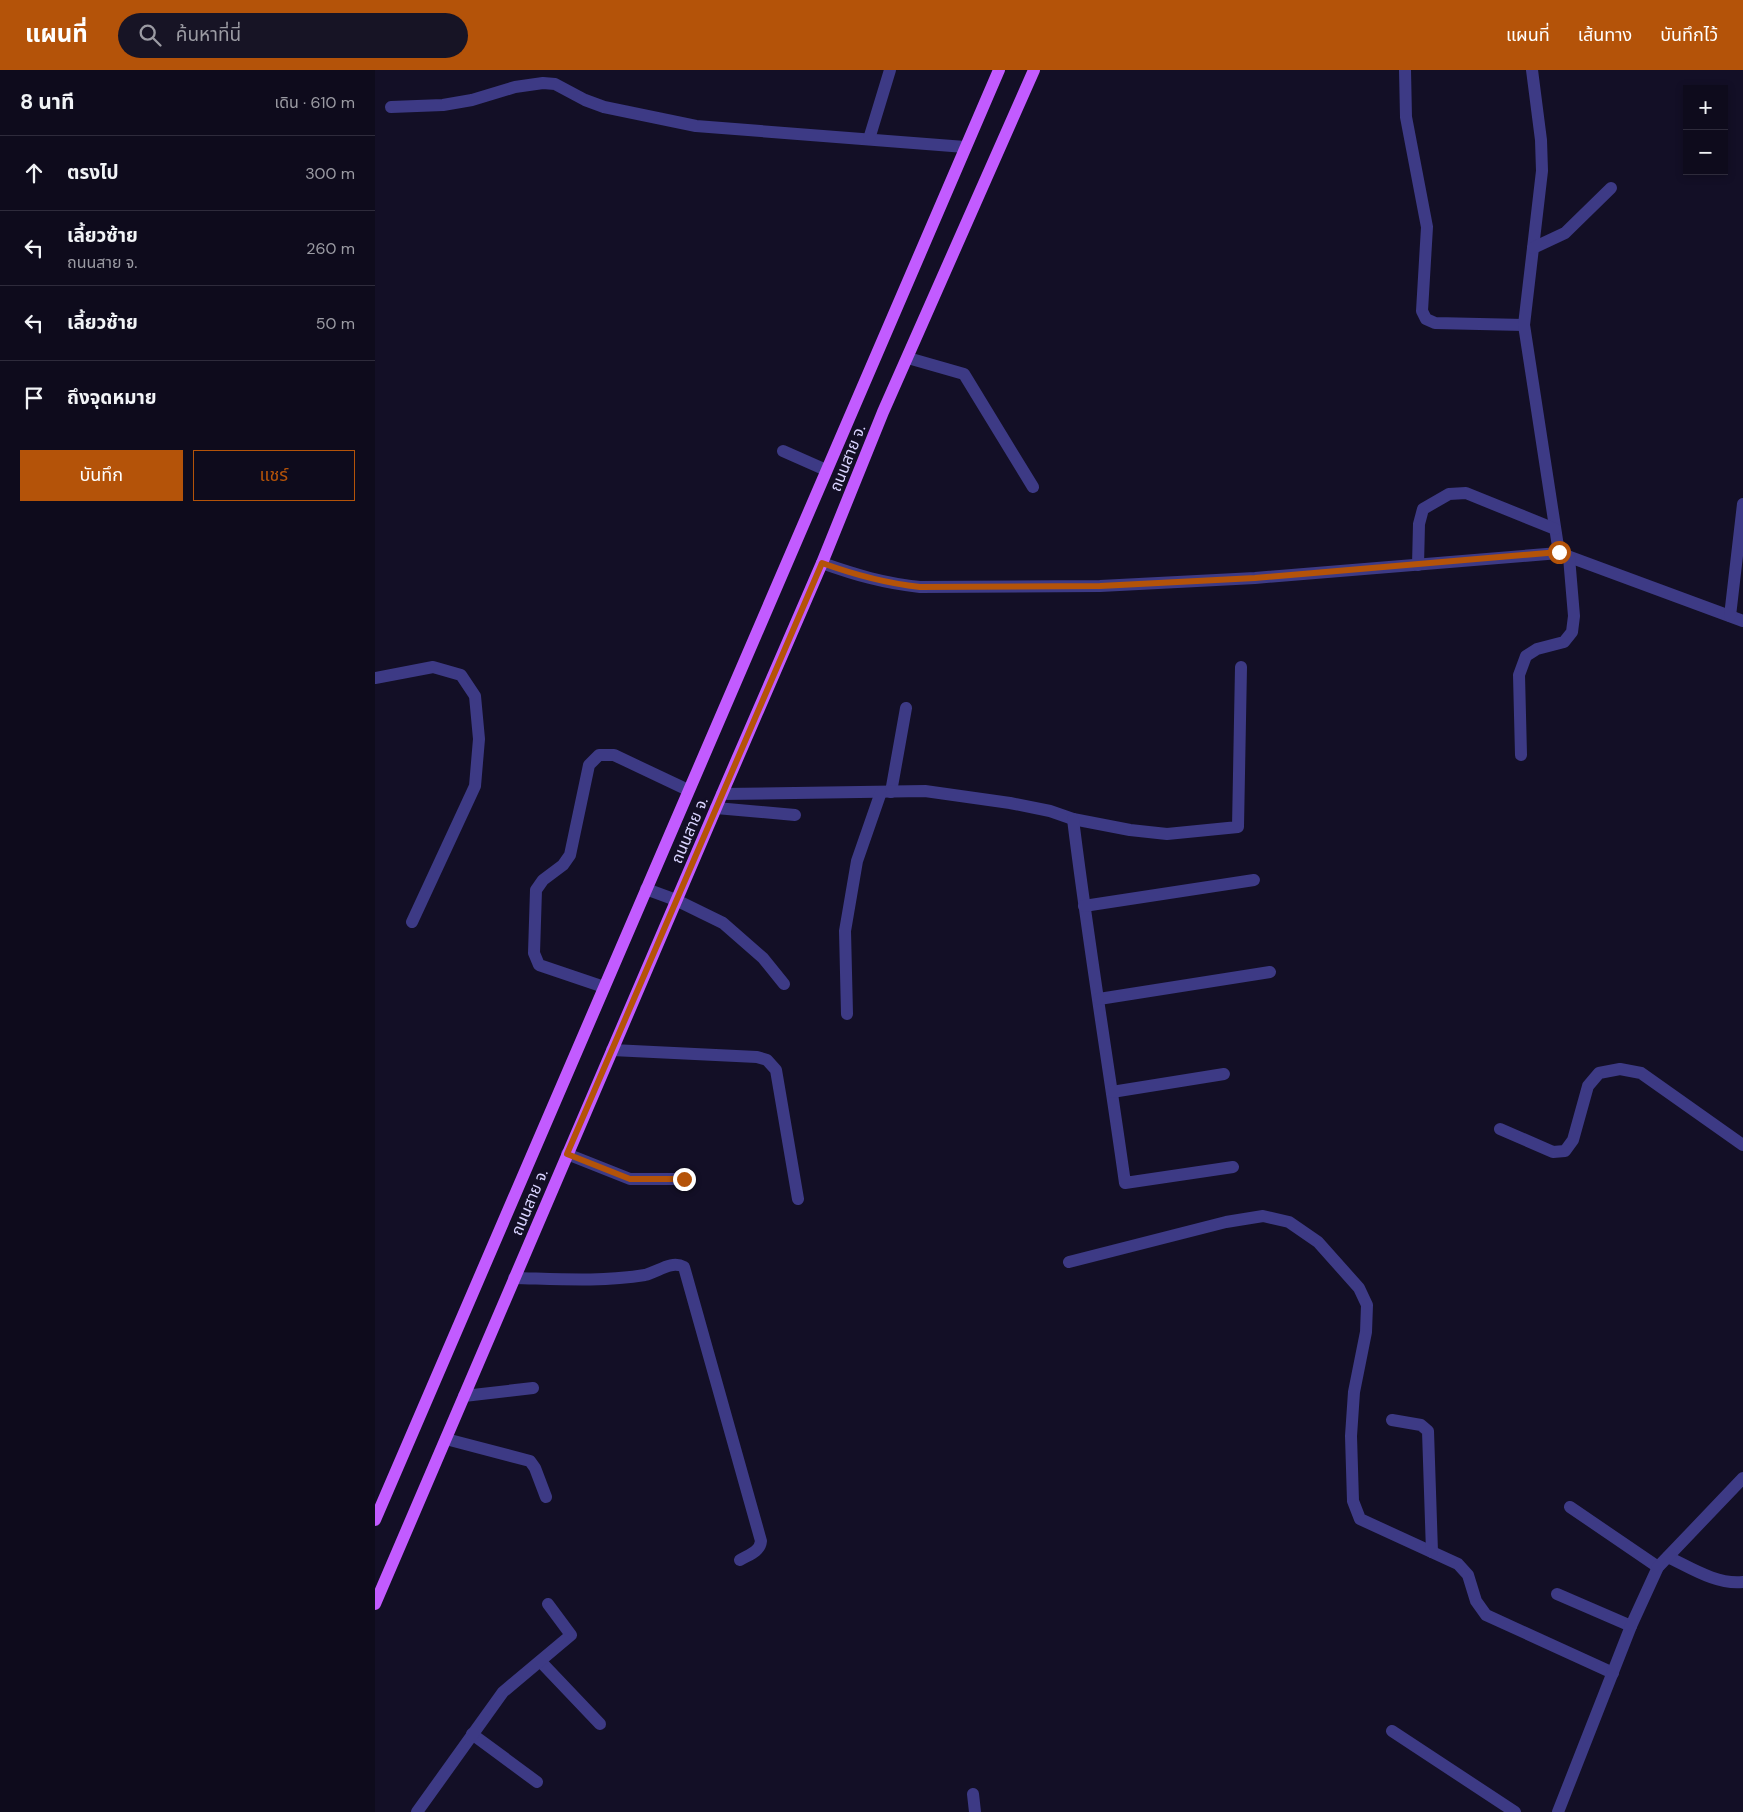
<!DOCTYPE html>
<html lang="th">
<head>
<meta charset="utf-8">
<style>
  :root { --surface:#0e0b1c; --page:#171425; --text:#f1f3f6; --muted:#9b9ba3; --line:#2e2b3b; --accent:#b45309 }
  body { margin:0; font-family:"DM Sans","Noto Sans Thai",sans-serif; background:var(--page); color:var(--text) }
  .controls { position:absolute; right:15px; top:15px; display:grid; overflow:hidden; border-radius:0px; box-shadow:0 2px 8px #0003 }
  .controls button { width:45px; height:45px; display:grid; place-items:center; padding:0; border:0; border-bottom:1px solid var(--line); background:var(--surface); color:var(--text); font:25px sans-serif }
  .stop { position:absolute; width:15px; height:15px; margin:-11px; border:4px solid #b45309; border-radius:50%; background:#fff }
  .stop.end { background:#b45309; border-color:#fff; box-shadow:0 1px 5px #0008 }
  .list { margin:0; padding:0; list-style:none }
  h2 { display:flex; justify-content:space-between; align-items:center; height:65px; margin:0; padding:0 20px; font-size:21px }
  h2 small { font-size:16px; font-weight:400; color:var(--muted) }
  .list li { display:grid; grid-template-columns:32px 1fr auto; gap:15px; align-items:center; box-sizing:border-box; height:75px; padding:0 20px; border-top:1px solid var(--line) }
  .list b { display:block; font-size:19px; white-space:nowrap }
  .list p { margin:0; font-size:16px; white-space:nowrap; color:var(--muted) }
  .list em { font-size:16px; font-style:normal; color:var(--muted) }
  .actions { display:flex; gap:10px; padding:15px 20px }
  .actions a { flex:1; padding:11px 0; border:1px solid var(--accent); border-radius:0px; text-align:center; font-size:18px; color:var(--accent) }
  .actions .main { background:var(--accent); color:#fff }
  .icon { flex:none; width:28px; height:28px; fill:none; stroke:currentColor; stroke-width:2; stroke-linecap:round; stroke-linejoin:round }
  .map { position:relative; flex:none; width:1368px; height:1742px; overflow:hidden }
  header { display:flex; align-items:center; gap:30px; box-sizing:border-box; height:70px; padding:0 25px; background:var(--accent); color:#fff }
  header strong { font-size:24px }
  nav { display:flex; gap:28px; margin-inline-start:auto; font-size:18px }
  .search { width:350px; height:45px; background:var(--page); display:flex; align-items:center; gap:12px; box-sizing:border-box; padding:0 18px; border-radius:28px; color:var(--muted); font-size:19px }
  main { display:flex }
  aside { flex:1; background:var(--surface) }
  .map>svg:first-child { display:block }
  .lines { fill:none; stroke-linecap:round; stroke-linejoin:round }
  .minor { stroke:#3d3a85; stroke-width:12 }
  .major { stroke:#c25bff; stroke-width:12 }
  .route { stroke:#b45309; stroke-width:6 }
  .labels { text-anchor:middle; stroke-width:5; stroke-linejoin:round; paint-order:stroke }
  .street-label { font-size:16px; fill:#d9d4ff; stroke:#130f26 }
</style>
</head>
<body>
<header>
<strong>แผนที่</strong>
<div class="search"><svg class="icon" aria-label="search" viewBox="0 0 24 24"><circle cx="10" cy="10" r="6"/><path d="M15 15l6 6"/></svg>ค้นหาที่นี่</div>
<nav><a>แผนที่</a><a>เส้นทาง</a><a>บันทึกไว้</a></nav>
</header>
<main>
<aside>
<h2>8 นาที<small>เดิน · 610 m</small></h2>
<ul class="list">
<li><svg class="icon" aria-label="ahead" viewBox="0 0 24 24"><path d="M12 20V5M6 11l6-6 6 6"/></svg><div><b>ตรงไป</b></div><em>300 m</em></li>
<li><svg class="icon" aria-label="left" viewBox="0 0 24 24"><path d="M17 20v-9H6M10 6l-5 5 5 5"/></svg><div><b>เลี้ยวซ้าย</b><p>ถนนสาย จ.</p></div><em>260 m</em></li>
<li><svg class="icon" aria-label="left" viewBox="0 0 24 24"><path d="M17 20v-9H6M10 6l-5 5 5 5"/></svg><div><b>เลี้ยวซ้าย</b></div><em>50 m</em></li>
<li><svg class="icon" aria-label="arrive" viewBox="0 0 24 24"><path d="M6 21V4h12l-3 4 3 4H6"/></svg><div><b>ถึงจุดหมาย</b></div></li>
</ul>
<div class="actions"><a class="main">บันทึก</a><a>แชร์</a></div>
</aside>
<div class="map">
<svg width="1368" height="1742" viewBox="0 0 1368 1742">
  <rect width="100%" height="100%" fill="#130f26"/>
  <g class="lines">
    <g class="minor">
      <polyline points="1030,0 1031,47 1052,157 1047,241 1051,249 1060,253 1149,255"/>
      <polyline points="1157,0 1166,70 1167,101 1149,255 1184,483"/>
      <polyline points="16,37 68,35 97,30 140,17 168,13 180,14 210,30 229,37 321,56 590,77"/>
      <polyline points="494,69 515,0"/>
      <polyline points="1158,178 1190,163 1236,118"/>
      <polyline points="533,288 589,304 658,417"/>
      <polyline points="408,381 451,400"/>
      <path d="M 447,493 C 481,505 508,513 545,517 L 725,516 L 880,508 L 1184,483 L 1368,551"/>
      <polyline points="1043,495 1044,454 1048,439 1074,424 1091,423 1180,459"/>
      <polyline points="1355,546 1368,434"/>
      <polyline points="0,608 58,597 86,605 100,626 104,669 100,716 37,852"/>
      <polyline points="1146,685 1144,605 1151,586 1162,579 1189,572 1197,562 1199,546 1194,487"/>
      <polyline points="516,722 531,638"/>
      <polyline points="347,724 550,721 635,733 675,741 698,749 755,760 792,764 863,757 866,597"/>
      <polyline points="341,738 420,745"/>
      <path d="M 698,749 C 713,871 733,992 750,1113 L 858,1097"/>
      <polyline points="271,819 301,830 348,853 388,888 409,914"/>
      <polyline points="709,836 879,810"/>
      <polyline points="229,917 164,895 159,883 161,820 168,810 188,795 195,785 214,695 224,685 239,685 313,720"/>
      <polyline points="724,929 895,902"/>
      <polyline points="472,944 470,861 482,791 506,722"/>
      <polyline points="237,980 382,987 392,990 401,1000 423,1129"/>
      <polyline points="737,1022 849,1004"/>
      <polyline points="1125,1059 1178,1082 1190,1081 1198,1070 1213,1016 1224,1003 1245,999 1266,1003 1368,1075"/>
      <polyline points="192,1084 255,1109 309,1109"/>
      <polyline points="694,1192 851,1152 888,1146 914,1152 943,1172 984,1218 992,1235 991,1262 979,1322 976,1366 978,1431 985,1449 1083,1494 1093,1505 1101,1531 1111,1545 1238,1603"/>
      <path d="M 139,1208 C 183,1209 227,1212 270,1205 C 283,1202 296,1190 309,1197 L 386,1471 C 385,1482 373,1485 365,1490"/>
      <polyline points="89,1326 158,1318"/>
      <polyline points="1017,1350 1046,1355 1053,1361 1057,1482"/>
      <polyline points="71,1369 155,1391 160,1398 171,1427"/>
      <polyline points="1195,1437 1283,1497"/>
      <path d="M 1293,1487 C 1316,1498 1342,1515 1368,1512"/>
      <polyline points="1182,1524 1256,1556"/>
      <polyline points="166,1592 225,1654"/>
      <polyline points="1017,1661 1140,1742"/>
      <polyline points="97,1664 162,1712"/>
      <polyline points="598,1724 600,1742"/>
      <polyline points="42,1742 128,1622 196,1565 173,1534"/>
      <polyline points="1183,1742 1256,1556 1283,1497 1368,1408"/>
    </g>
    <g class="major">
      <polyline points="0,1450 624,0"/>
      <polyline points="0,1534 347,724 447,493 508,342 659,0"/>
    </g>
  </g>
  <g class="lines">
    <path class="route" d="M 309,1109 L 255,1109 L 192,1084 L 447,493 C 480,505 509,513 545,517 L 725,516 L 880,508 L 1184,482"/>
  </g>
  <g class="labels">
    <g class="street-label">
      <text transform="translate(472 388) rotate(-68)" y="6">ถนนสาย จ.</text>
      <text transform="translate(314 760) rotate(-67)" y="6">ถนนสาย จ.</text>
      <text transform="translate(154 1132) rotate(-67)" y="6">ถนนสาย จ.</text>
    </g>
  </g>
</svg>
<div class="controls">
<button>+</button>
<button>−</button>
</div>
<div class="stop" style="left:1184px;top:482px"></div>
<div class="stop end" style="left:309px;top:1109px"></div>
</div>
</main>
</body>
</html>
